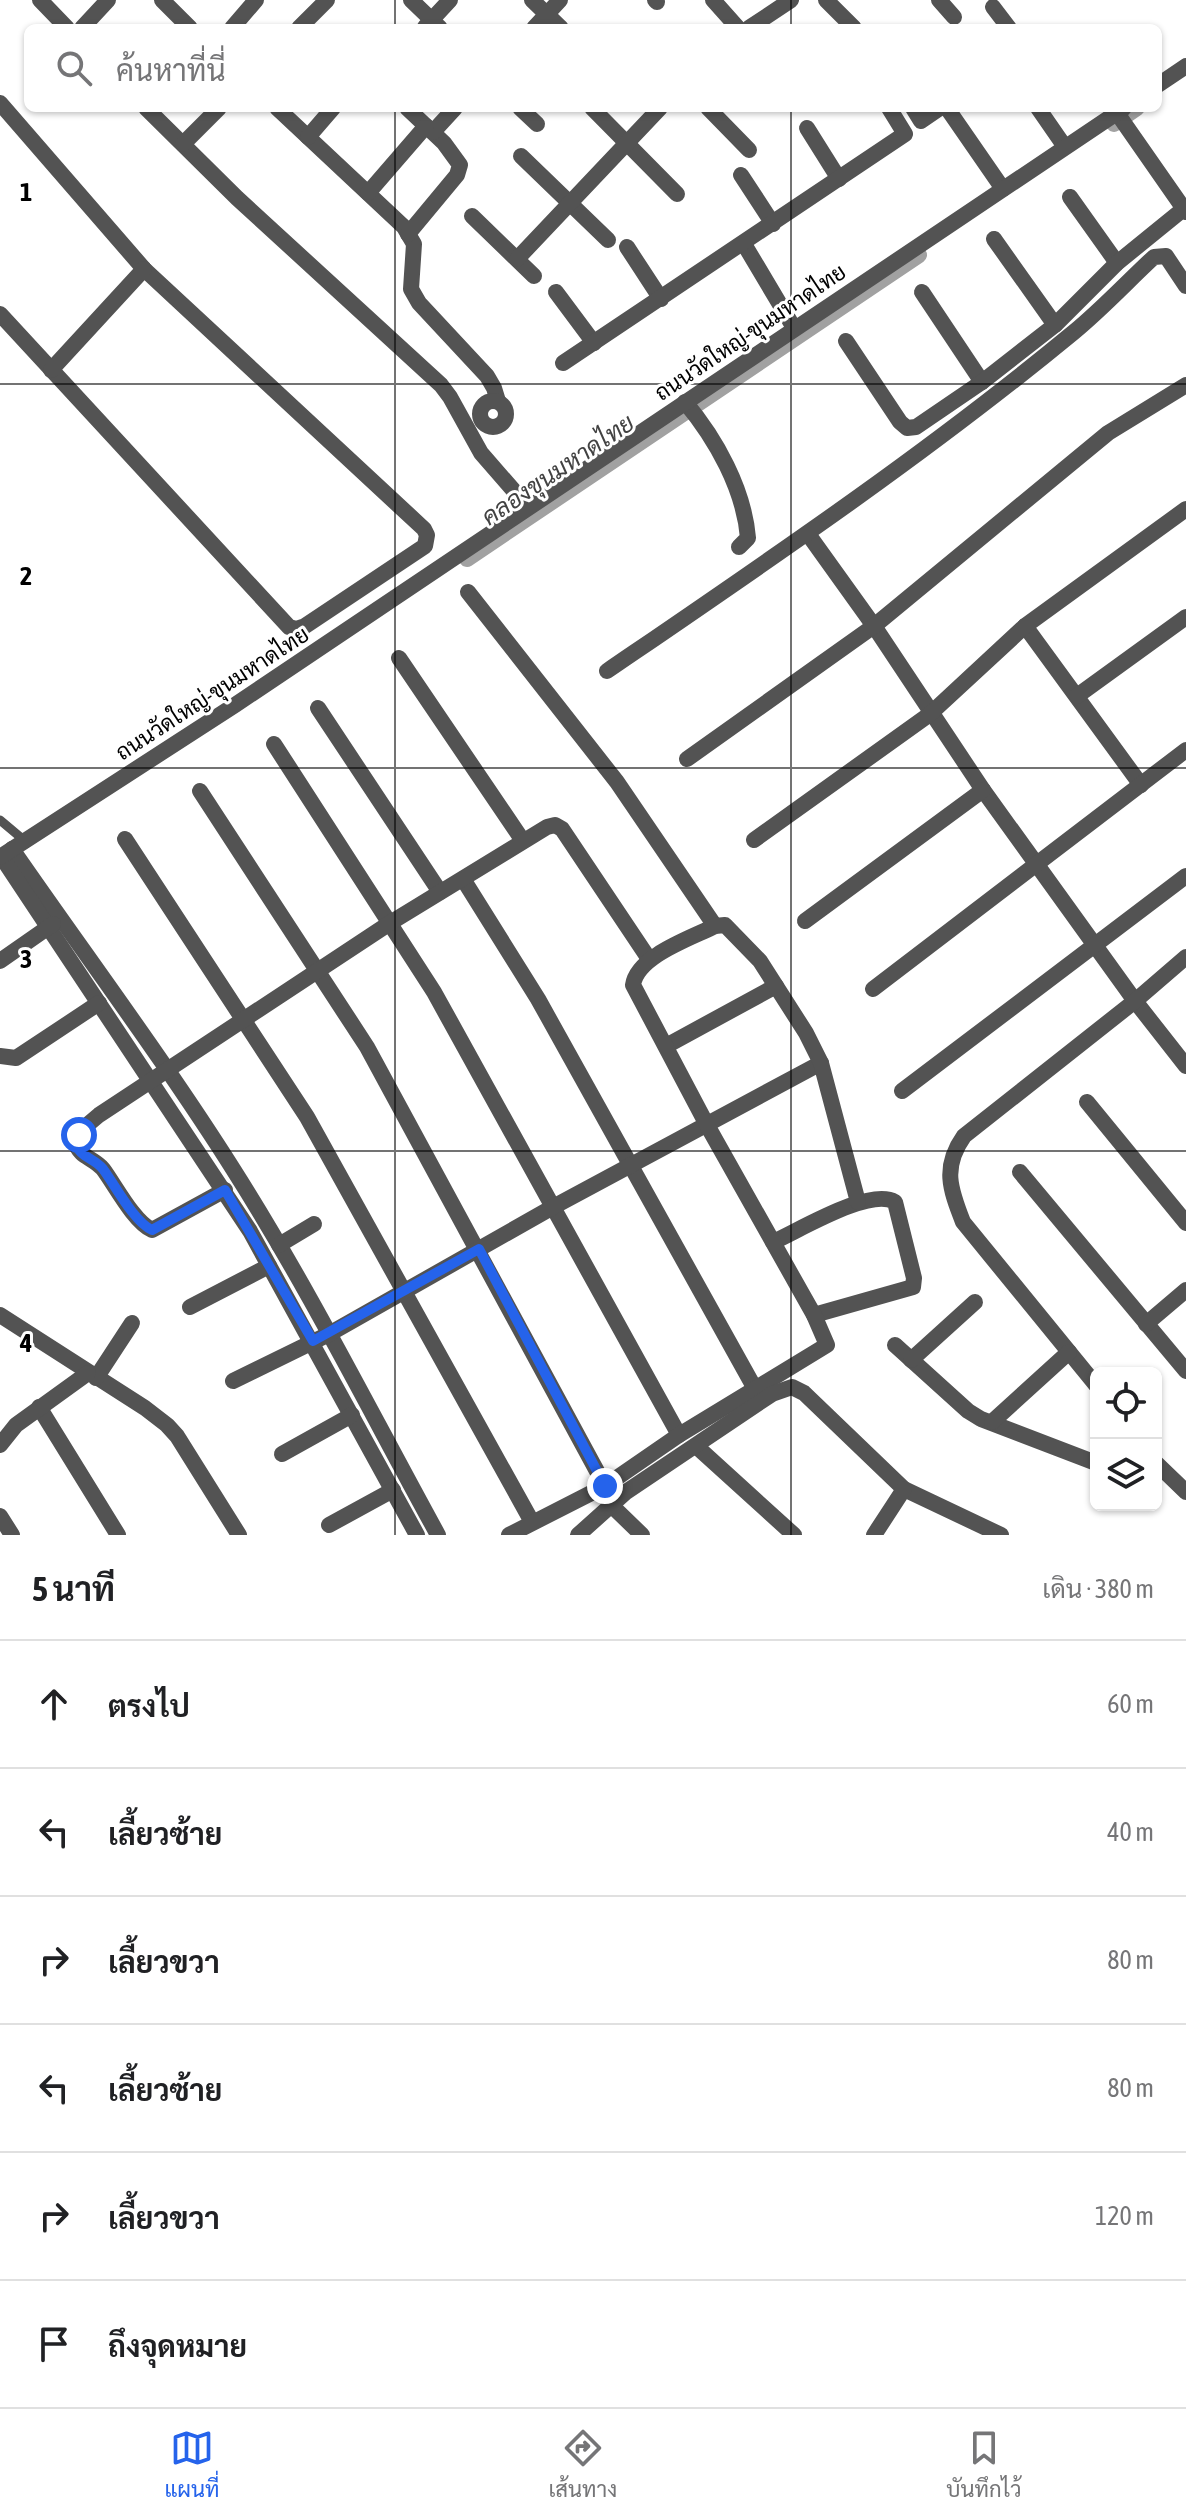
<!DOCTYPE html>
<html lang="th">
<head>
<meta charset="utf-8">
<style>
  :root { --surface:#fff; --page:#f2f2f2; --text:#202124; --muted:#757577; --line:#e0e0e0; --accent:#2563eb }
  body { margin:0; font-family:"Asap Condensed",Sarabun,sans-serif; background:var(--page); color:var(--text) }
  .controls { position:absolute; right:24px; bottom:24px; display:grid; overflow:hidden; border-radius:12px; box-shadow:0 2px 6px #0004 }
  .controls button { width:72px; height:72px; display:grid; place-items:center; padding:0; border:0; border-bottom:2px solid var(--line); background:var(--surface); color:var(--text); font:40px sans-serif }
  .stop { position:absolute; width:24px; height:24px; margin:-18px; border:6px solid #2563eb; border-radius:50%; background:#fff }
  .stop.end { background:#2563eb; border-color:#fff; box-shadow:0 2px 8px #0008 }
  .list { margin:0; padding:0; list-style:none }
  h2 { display:flex; justify-content:space-between; align-items:center; height:104px; margin:0; padding:0 32px; font-size:34px }
  h2 small { font-size:26px; font-weight:400; color:var(--muted) }
  .list li { display:grid; grid-template-columns:52px 1fr auto; gap:24px; align-items:center; box-sizing:border-box; height:128px; padding:0 32px; border-top:2px solid var(--line) }
  .list b { display:block; font-size:30px; white-space:nowrap }
  .list em { font-size:26px; font-style:normal; color:var(--muted) }
  .icon { flex:none; width:44px; height:44px; fill:none; stroke:currentColor; stroke-width:2; stroke-linecap:round; stroke-linejoin:round }
  .map { position:relative; flex:none; width:1186px; height:1535px; overflow:hidden }
  .search { position:absolute; background:var(--surface); box-shadow:0 2px 6px #0004; left:24px; right:24px; top:24px; height:88px; display:flex; align-items:center; gap:20px; box-sizing:border-box; padding:0 28px; border-radius:12px; color:var(--muted); font-size:30px }
  .sheet { height:872px; background:var(--surface) }
  nav { display:flex; justify-content:space-around; align-items:center; box-sizing:border-box; height:112px; border-top:2px solid var(--line); background:var(--surface); font-size:22px; color:var(--muted) }
  nav a { display:grid; justify-items:center; gap:4px }
  nav .on { color:var(--accent) }
  .map>svg:first-child { display:block }
  .lines { fill:none; stroke-linecap:round; stroke-linejoin:round }
  .canal { stroke:#a1a1a1; stroke-width:16 }
  .service { stroke:#535353; stroke-width:9 }
  .minor { stroke:#535353; stroke-width:16 }
  .route { stroke:#2563eb; stroke-width:10 }
  .grid { fill:none; stroke:#000; stroke-width:2; stroke-opacity:0.55 }
  .labels { text-anchor:middle; stroke-width:6; stroke-linejoin:round; paint-order:stroke }
  .street-label { font-size:22px; fill:#000; stroke:#fff }
  .water-label { font-size:24px; font-style:italic; fill:#424242; stroke:#fff }
  .grid-label { font-size:26px; text-anchor:middle; font-weight:bold; fill:#000; stroke:#fff; stroke-width:6; stroke-linejoin:round; paint-order:stroke }
</style>
</head>
<body>
<div class="map">
<svg width="1186" height="1535" viewBox="0 0 1186 1535">
  <rect width="100%" height="100%" fill="#fff"/>
  <g class="lines">
    <g class="canal">
      <polyline points="1114,124 1137,108"/>
      <polyline points="467,559 919,255"/>
    </g>
    <polyline class="service" points="0,820 25,841"/>
    <g class="minor">
      <polyline points="40,0 67,28"/>
      <polyline points="162,0 190,28"/>
      <polyline points="411,0 440,28"/>
      <polyline points="532,0 561,28"/>
      <polyline points="655,0 657,2"/>
      <polyline points="713,0 738,28"/>
      <polyline points="826,0 854,28"/>
      <polyline points="939,0 954,17"/>
      <polyline points="993,7 1009,28"/>
      <polyline points="425,27 450,0"/>
      <polyline points="82,28 108,0"/>
      <polyline points="232,28 256,0"/>
      <polyline points="299,28 327,0"/>
      <polyline points="534,28 560,0"/>
      <polyline points="749,28 791,0"/>
      <polyline points="1158,85 1186,66"/>
      <polyline points="0,103 144,269 424,529 427,535 425,546 305,626 296,629 289,627 0,314"/>
      <polyline points="146,108 237,198 441,385 450,397 481,453 528,507"/>
      <polyline points="277,108 404,227 414,244 411,289 419,303 487,376 494,388 498,401"/>
      <polyline points="407,108 444,143 460,165 457,175 408,234"/>
      <polyline points="520,108 537,124"/>
      <polyline points="592,108 677,194"/>
      <polyline points="708,108 749,150"/>
      <polyline points="913,108 921,121 940,108"/>
      <polyline points="947,108 1003,189"/>
      <polyline points="1038,108 1065,147"/>
      <polyline points="1117,113 1186,212"/>
      <polyline points="807,128 839,179"/>
      <polyline points="433,132 455,108"/>
      <polyline points="308,137 333,108"/>
      <polyline points="183,144 219,108"/>
      <polyline points="521,156 608,240"/>
      <polyline points="741,175 773,224"/>
      <polyline points="368,193 426,126"/>
      <polyline points="1070,197 1117,263"/>
      <polyline points="472,216 534,276"/>
      <polyline points="994,239 1055,325"/>
      <polyline points="744,244 794,328"/>
      <polyline points="627,247 661,299"/>
      <polyline points="517,259 660,108"/>
      <polyline points="556,292 594,343"/>
      <polyline points="922,292 982,382"/>
      <polyline points="846,341 900,422 907,428 916,427 982,382 1055,325 1117,263 1186,207"/>
      <polyline points="563,363 905,134 889,108"/>
      <polyline points="51,370 144,269"/>
      <circle cx="493" cy="414" r="13"/>
      <path d="M 685,402 C 716,439 744,489 748,538 L 739,547"/>
      <polyline points="808,534 874,626 983,790 1135,1001 1186,1066"/>
      <polyline points="468,592 617,782 715,926"/>
      <polyline points="1025,626 1141,785"/>
      <polyline points="399,658 523,841"/>
      <path d="M 607,671 C 765,563 925,455 1074,332 C 1102,309 1127,282 1154,257 L 1166,256 L 1186,286"/>
      <polyline points="1077,696 1186,617"/>
      <polyline points="318,708 440,892"/>
      <polyline points="274,744 434,992 679,1435"/>
      <polyline points="687,759 874,626 1108,433 1186,385"/>
      <polyline points="200,791 367,1047 605,1486"/>
      <polyline points="125,839 307,1117 532,1522"/>
      <polyline points="754,840 930,714 1025,626 1186,509"/>
      <path d="M 12,849 C 86,956 164,1060 233,1169 C 308,1287 371,1413 438,1535"/>
      <polyline points="1,856 250,1231 417,1535"/>
      <polyline points="0,857 235,705 1124,108"/>
      <polyline points="463,879 538,999 754,1387"/>
      <polyline points="805,921 983,790"/>
      <polyline points="0,961 53,924"/>
      <polyline points="873,989 1186,750"/>
      <polyline points="666,1046 776,986"/>
      <polyline points="0,1056 16,1058 99,1003"/>
      <polyline points="902,1091 1186,876"/>
      <polyline points="1087,1102 1186,1223"/>
      <polyline points="1020,1172 1186,1371"/>
      <path d="M 225,1190 L 152,1230 C 134,1222 115,1185 103,1169 C 94,1158 79,1157 76,1143 L 86,1126 L 99,1115 L 390,923 L 547,827 L 555,825 L 562,829 L 649,959"/>
      <path d="M 773,1242 C 800,1230 870,1187 895,1202 L 914,1278 L 913,1287 L 814,1315"/>
      <polyline points="279,1245 314,1224"/>
      <polyline points="190,1307 269,1266"/>
      <polyline points="0,1315 145,1408 167,1425 177,1436 239,1535"/>
      <polyline points="1146,1324 1186,1290"/>
      <polyline points="895,1345 968,1411 981,1419 1096,1463"/>
      <polyline points="911,1360 975,1302"/>
      <polyline points="96,1378 132,1323"/>
      <polyline points="233,1381 329,1334 553,1207 821,1063"/>
      <path d="M 1096,1385 L 963,1222 C 950,1189 942,1167 964,1136 L 1135,1001 L 1186,957"/>
      <polyline points="39,1407 118,1535"/>
      <polyline points="992,1422 1069,1352"/>
      <polyline points="0,1445 16,1425 88,1373"/>
      <polyline points="696,1446 794,1535"/>
      <polyline points="282,1454 352,1415"/>
      <polyline points="1156,1463 1186,1492"/>
      <polyline points="610,1504 642,1535"/>
      <polyline points="0,1516 12,1535"/>
      <polyline points="329,1525 393,1490"/>
      <path d="M 509,1535 L 605,1486 L 679,1435 L 827,1345 L 814,1315 L 707,1125 L 633,985 C 637,956 691,938 715,926 L 725,925 L 760,961 L 806,1033 L 821,1063 L 858,1202"/>
      <polyline points="578,1535 626,1492 772,1394 792,1387 804,1393 904,1489 1001,1535"/>
      <polyline points="874,1535 904,1489"/>
    </g>
  </g>
  <g class="lines">
    <path class="route" d="M 79,1135 L 76,1143 C 79,1157 94,1158 103,1169 C 115,1185 134,1222 152,1230 L 225,1190 L 313,1341 L 479,1249 L 605,1486"/>
  </g>
  <path class="grid" d="M 395,0 L 395,28M 791,0 L 791,28M 395,108 L 395,1535M 791,108 L 791,1535M 0,384 L 1186,384M 0,768 L 1186,768M 0,1151 L 1186,1151"/>
  <g class="labels">
    <g class="street-label">
      <text transform="translate(750 332) rotate(-34)" y="8">ถนนวัดใหญ่-ขุนมหาดไทย</text>
      <text transform="translate(212 693) rotate(-33)" y="8">ถนนวัดใหญ่-ขุนมหาดไทย</text>
    </g>
    <g class="water-label">
      <text transform="translate(558 470) rotate(-34)" y="8">คลองขุนมหาดไทย</text>
    </g>
  </g>
  <g class="grid-label">
    <text x="26" y="201">1</text>
    <text x="26" y="585">2</text>
    <text x="26" y="968">3</text>
    <text x="26" y="1352">4</text>
  </g>
</svg>
<div class="controls">
<button><svg class="icon" aria-label="locate" viewBox="0 0 24 24"><circle cx="12" cy="12" r="6"/><path d="M12 2v4M12 18v4M2 12h4M18 12h4"/></svg></button>
<button><svg class="icon" aria-label="layers" viewBox="0 0 24 24"><path d="M12 4l9 5-9 5-9-5zM3 14l9 5 9-5"/></svg></button>
</div>
<div class="stop" style="left:79px;top:1135px"></div>
<div class="stop end" style="left:605px;top:1486px"></div>
<div class="search"><svg class="icon" aria-label="search" viewBox="0 0 24 24"><circle cx="10" cy="10" r="6"/><path d="M15 15l6 6"/></svg>ค้นหาที่นี่</div>
</div>
<section class="sheet">
<h2>5 นาที<small>เดิน · 380 m</small></h2>
<ul class="list">
<li><svg class="icon" aria-label="ahead" viewBox="0 0 24 24"><path d="M12 20V5M6 11l6-6 6 6"/></svg><div><b>ตรงไป</b></div><em>60 m</em></li>
<li><svg class="icon" aria-label="left" viewBox="0 0 24 24"><path d="M17 20v-9H6M10 6l-5 5 5 5"/></svg><div><b>เลี้ยวซ้าย</b></div><em>40 m</em></li>
<li><svg class="icon" aria-label="right" viewBox="0 0 24 24"><path d="M7 20v-9h11M14 6l5 5-5 5"/></svg><div><b>เลี้ยวขวา</b></div><em>80 m</em></li>
<li><svg class="icon" aria-label="left" viewBox="0 0 24 24"><path d="M17 20v-9H6M10 6l-5 5 5 5"/></svg><div><b>เลี้ยวซ้าย</b></div><em>80 m</em></li>
<li><svg class="icon" aria-label="right" viewBox="0 0 24 24"><path d="M7 20v-9h11M14 6l5 5-5 5"/></svg><div><b>เลี้ยวขวา</b></div><em>120 m</em></li>
<li><svg class="icon" aria-label="arrive" viewBox="0 0 24 24"><path d="M6 21V4h12l-3 4 3 4H6"/></svg><div><b>ถึงจุดหมาย</b></div></li>
</ul>
</section>
<nav>
<a class="on"><svg class="icon" aria-label="map" viewBox="0 0 24 24"><path d="M3 6l6-2 6 2 6-2v14l-6 2-6-2-6 2zM9 4v14M15 6v14"/></svg>แผนที่</a>
<a><svg class="icon" aria-label="directions" viewBox="0 0 24 24"><path d="M12 3l9 9-9 9-9-9zM9 14v-3h6M13 9l2 2-2 2"/></svg>เส้นทาง</a>
<a><svg class="icon" aria-label="saved" viewBox="0 0 24 24"><path d="M7 4h10v16l-5-4-5 4z"/></svg>บันทึกไว้</a>
</nav>
</body>
</html>
